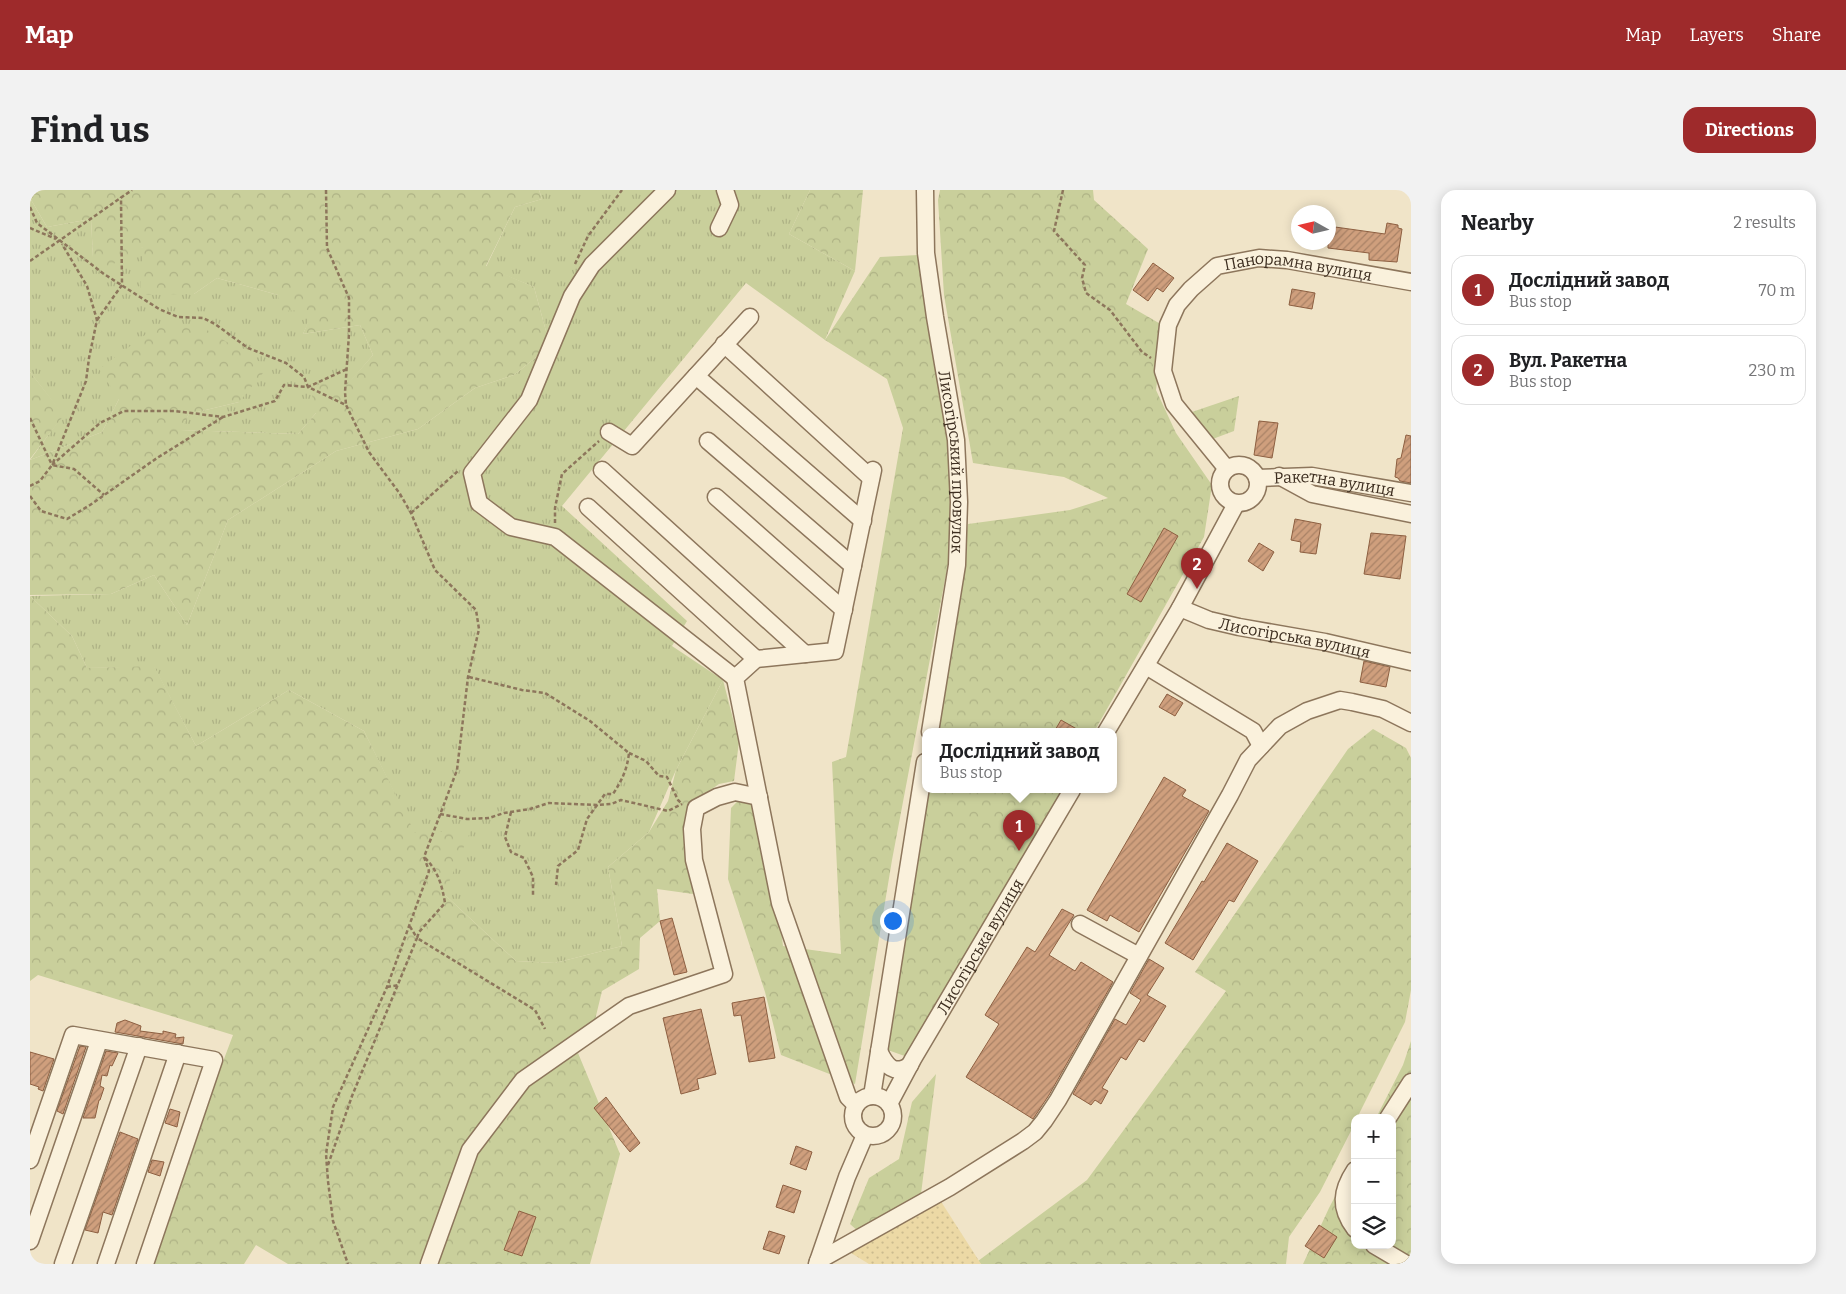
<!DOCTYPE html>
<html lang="en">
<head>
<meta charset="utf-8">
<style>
  :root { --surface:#fff; --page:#f2f2f2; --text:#202124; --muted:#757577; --line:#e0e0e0; --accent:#9e2a2b }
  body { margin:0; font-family:Bitter,serif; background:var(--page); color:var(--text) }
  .controls { position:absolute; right:15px; bottom:15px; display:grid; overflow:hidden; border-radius:10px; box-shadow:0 2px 12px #0003 }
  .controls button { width:45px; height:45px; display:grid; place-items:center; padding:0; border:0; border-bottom:1px solid var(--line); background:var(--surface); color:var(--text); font:25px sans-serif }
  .compass { position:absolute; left:1261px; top:15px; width:45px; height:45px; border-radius:50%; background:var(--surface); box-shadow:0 2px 12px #0003; rotate:278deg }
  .you { position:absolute; left:862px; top:730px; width:18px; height:18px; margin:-12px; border:4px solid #fff; border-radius:50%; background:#1a73e8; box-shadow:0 0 0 8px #1a73e833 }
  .badge { display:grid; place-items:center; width:32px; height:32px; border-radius:50%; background:var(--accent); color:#fff; font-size:16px; font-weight:700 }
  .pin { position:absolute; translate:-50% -41px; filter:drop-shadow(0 1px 2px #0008) }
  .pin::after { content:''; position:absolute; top:26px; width:18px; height:15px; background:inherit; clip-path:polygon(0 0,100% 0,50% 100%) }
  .popup { position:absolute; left:892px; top:538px; width:195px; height:65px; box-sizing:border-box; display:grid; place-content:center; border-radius:10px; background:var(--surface); filter:drop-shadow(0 1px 4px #0005); font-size:16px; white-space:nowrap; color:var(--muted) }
  .popup b { font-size:19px; color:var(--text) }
  .popup::after { content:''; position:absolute; left:50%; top:100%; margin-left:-10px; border:10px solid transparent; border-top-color:var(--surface) }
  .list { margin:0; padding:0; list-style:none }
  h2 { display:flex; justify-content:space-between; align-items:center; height:65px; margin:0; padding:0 20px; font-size:21px }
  h2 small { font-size:16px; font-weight:400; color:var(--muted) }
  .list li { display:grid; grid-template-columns:32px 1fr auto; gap:15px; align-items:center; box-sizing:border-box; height:70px; margin:0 10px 10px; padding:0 10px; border:1px solid var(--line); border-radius:15px }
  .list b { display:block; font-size:19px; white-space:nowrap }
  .list p { margin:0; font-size:16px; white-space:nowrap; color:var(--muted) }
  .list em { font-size:16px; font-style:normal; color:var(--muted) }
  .icon { flex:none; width:28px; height:28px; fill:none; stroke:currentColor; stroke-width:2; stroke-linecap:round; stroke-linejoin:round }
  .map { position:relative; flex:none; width:1381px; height:1074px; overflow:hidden; border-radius:15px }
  header { display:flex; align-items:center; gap:30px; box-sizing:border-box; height:70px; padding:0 25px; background:var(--accent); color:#fff }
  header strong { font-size:24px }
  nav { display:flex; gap:28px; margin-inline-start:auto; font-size:18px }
  .intro { display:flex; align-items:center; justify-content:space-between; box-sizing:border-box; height:120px; padding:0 30px }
  h1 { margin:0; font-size:35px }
  .button { padding:12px 22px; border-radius:15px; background:var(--accent); color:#fff; font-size:18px; font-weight:700 }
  main { display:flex; gap:30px; padding:0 30px }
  aside { flex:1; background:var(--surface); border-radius:15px; box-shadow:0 2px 12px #0003 }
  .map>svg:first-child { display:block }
  .grass { fill:url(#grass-tufts) }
  .forest { fill:url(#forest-crowns) }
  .sand { fill:url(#sand-dots) }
  .building { fill:url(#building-hatch); stroke:#8d5f41 }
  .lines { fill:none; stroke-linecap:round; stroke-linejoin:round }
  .minor-casing { stroke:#8d765c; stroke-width:19 }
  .path { stroke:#8d765c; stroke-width:2.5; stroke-dasharray:4 2.5; stroke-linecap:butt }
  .minor { stroke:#faf1dc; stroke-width:16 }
  .labels { text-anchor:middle; stroke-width:5; stroke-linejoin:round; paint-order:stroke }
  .street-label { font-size:16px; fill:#3d2e20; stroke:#f7eed8 }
</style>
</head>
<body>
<header>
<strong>Map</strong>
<nav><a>Map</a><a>Layers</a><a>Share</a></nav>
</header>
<div class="intro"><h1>Find us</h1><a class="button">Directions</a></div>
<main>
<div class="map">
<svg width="1381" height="1074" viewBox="0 0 1381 1074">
  <defs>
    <pattern id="grass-tufts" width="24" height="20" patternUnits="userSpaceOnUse" patternTransform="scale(1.25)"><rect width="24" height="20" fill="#c9cf9b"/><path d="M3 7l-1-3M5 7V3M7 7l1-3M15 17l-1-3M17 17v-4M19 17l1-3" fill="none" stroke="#aeb285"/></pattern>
    <pattern id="forest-crowns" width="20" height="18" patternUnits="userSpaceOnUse" patternTransform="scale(1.25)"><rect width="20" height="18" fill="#c9cf9b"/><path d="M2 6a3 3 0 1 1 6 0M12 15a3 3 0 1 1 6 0" fill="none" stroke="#aeb285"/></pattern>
    <pattern id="sand-dots" width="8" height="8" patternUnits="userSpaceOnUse" patternTransform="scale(1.25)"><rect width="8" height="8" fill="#ecd9a5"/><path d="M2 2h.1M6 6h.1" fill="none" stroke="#cbbb8e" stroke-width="1.8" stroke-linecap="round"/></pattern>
    <pattern id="building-hatch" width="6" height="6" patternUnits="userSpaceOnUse" patternTransform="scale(1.25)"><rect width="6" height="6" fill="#cf9f7d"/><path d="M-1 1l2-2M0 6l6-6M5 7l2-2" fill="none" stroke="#a98266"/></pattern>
  </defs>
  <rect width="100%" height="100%" fill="#f0e4c8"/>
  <g class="grass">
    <polygon points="509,0 780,0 759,44 825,81 795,150 716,93 532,316 657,431 642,456 693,490 646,580 619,642 578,677 592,756 525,773 486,771 414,704 334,541 259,500 166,556 124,477 57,478 42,446 0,406 81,404 124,385 157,435 198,330 306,261 388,239 445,198 484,185 520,156 504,97 456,77 485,17 512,9"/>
    <polygon points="0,8 17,37 61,29 63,67 113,57 164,104 187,88 248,105 284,120 273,144 330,135 343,165 314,199 286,223 268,244 150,240 159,224 209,212 89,209 72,242 0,270 33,225 0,182"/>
  </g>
  <g class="forest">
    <polygon points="0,0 509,0 512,9 485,17 456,76 504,97 520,156 484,185 445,198 388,239 306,261 198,330 157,435 124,385 81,404 0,405 0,270 72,242 89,209 69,179 130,134 177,140 238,177 209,212 159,224 151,240 268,244 286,223 281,201 299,186 314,198 343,165 330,135 273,144 283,120 250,121 248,105 187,88 164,104 110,105 113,57 78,77 63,67 61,29 17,37 0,8"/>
    <polygon points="780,0 833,0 825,81 759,44"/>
    <polygon points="910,0 1063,0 1064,10 1118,59 1096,114 1134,136 1126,200 1146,243 1182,295 1174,347 1064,542 905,542 938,334 1040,320 1078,308 1034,287 943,273 914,105 908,10"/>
    <polygon points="888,65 920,251 921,358 862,670 825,894 751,865 735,802 698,689 701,618 732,586 753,756 811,764 802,572 816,567 873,238 857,189 795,150 850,67"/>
    <polygon points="0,182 34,225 0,269"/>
    <polygon points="1209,206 1204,241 1180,250 1159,223"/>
    <polygon points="0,406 42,446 57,478 124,476 166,556 259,500 334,541 385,643 441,640 414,704 486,771 525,773 592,756 578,677 619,642 638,611 646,580 693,490 709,552 704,591 689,594 663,612 657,638 663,704 627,699 630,731 610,748 609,779 572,801 565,830 512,866 519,879 548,863 590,964 560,1074 258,1074 226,1055 214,1074 117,1074 203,845 8,785 0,791"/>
    <polygon points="1343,539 1376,558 1381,568 1381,800 1375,832 1327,928 1325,928 1325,933 1290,1002 1259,1047 1256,1074 951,1074 948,1071 1057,990 1196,801 1165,782 1318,559"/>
    <polygon points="896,600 1032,600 883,869 855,859"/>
    <polygon points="1381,851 1381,1074 1273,1074 1299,1018 1325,968 1325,1055 1362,1055 1362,928 1346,928 1373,875"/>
    <polygon points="906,884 891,1004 830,1043 820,1034 839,988 869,969 882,912"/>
  </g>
  <polygon class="sand" points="910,1010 951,1074 839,1074 821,1063"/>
  <g class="building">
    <polygon points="1357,33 1368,35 1368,38 1372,39 1367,72 1339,70 1339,63 1298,58 1298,36 1355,44"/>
    <polygon points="1123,73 1144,88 1133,102 1127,98 1118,111 1103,100"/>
    <polygon points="1262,99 1285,103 1282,119 1259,115"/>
    <polygon points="1229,231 1248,233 1242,268 1224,265"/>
    <polygon points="1376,245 1381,246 1381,293 1370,291 1368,288 1365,287 1367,269 1371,268"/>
    <polygon points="1265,329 1291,334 1286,364 1270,362 1271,352 1261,350"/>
    <polygon points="1134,338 1148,346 1111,412 1097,404"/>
    <polygon points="1341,343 1376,346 1370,389 1334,384"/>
    <polygon points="1229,353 1244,362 1233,381 1218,371"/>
    <polygon points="1334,471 1360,477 1356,497 1330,492"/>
    <polygon points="1137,504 1153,513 1145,526 1129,517"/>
    <polygon points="1031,530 1052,542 1024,542"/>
    <polygon points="1134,587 1156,600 1152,606 1179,621 1109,742 1080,725 1077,731 1057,720"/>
    <polygon points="1197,653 1228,671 1204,712 1199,710 1163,770 1135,753 1172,691 1174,692"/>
    <polygon points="1032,719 1044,725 1019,765 1045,781 1051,772 1083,792 1019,905 1003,929 936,887 969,834 955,825 997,757 1005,762"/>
    <polygon points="642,728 657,782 644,785 630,731"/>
    <polygon points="1119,769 1134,778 1117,805 1136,816 1114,852 1109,849 1096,870 1091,867 1072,898 1078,901 1071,914 1065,910 1061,915 1043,904 1085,829 1096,835 1111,810 1100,803"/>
    <polygon points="734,807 745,868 719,872 711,825 704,826 702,813"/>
    <polygon points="671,819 686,884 667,889 669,899 651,904 633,828"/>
    <polygon points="95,830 111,836 110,841 133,844 133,841 146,844 145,848 154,847 153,854 85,842 87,833"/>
    <polygon points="50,856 56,857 33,924 27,921"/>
    <polygon points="76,861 88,863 82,876 80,875 77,886 72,885 70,896 74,898 70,910 69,910 65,928 53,928"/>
    <polygon points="0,862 24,869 13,901 8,899 9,897 0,894"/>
    <polygon points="576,907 610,953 600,962 564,918"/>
    <polygon points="140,919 150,922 147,937 135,933"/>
    <polygon points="90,942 108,949 82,1025 73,1022 68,1043 55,1040"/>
    <polygon points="766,956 782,962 776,980 760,974"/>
    <polygon points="122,970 134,972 130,986 118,982"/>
    <polygon points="753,995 771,1001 764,1023 746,1017"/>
    <polygon points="489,1021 506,1027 492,1066 474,1060"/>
    <polygon points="1289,1035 1307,1047 1294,1068 1275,1056"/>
    <polygon points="739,1041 755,1046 749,1064 733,1059"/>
  </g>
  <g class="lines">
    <defs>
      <g id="minor">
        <polyline points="637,0 562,75 542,106 499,210 442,283 449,313 481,337 525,347 705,488"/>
        <path id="s1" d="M 895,0 L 896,63 L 905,127 L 926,250 L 929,312 L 927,375 L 900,542"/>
        <polyline points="689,38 700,15 695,0"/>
        <polyline points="694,154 841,288"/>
        <polyline points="666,186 833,331"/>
        <polyline points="579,242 602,256 720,127"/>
        <polyline points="678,251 823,376"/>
        <circle cx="1209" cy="294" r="19"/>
        <path id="s2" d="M 1197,279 L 1144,214 L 1133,181 L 1138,135 L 1147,115 L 1161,99 L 1187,76 L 1229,68 L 1257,70 L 1381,92"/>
        <polyline points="572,280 775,464"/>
        <polyline points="1249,286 1282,304 1381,324"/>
        <path id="s3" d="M 1227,288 L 1282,286 L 1381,303"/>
        <polyline points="686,307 814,420"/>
        <polyline points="558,317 726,469"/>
        <path id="s4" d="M 1150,418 L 1179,430 L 1209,437 L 1295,452 L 1381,472"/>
        <polyline points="1116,476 1223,541 1231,556"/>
        <polyline points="1076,542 1150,418 1206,314"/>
        <polyline points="1050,734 1109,766"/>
        <path d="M 849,861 C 856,876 864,886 880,875"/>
        <circle cx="843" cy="926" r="20"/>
        <polyline points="842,906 895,572"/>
        <path id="s5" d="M 859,914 L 883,869 L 1042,600"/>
        <polyline points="826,915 818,907 750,713 705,488 726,469 805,461 843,280"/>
        <polyline points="1358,928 1381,892"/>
        <polyline points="0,970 43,845 184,870 115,1074"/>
        <path d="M 1325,980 C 1311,1001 1309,1018 1325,1039"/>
        <polyline points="0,1051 69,851"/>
        <polyline points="1344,1055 1376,1074"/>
        <polyline points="788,1071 920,997 993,951 1005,942 1014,931 1028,910 1200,605 1218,570 1250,536 1277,521 1310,510 1322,512 1353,519 1381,533"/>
        <polyline points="33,1074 109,856"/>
        <polyline points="76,1074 148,863"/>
        <polyline points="399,1074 440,960 493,890 599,816 694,784 664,670 662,639 666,618 687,607 705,602 729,607"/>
        <polyline points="787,1074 817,987 835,945"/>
      </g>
    </defs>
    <use href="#minor" class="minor-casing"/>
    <g class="path">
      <polyline points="296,0 297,58 319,108 319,144 315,202 316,215"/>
      <polyline points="1033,0 1024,41 1055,75 1052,88 1056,103 1080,120 1112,162 1121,168"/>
      <polyline points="0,17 7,33 74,84 129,119 148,127 173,128 185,134 218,158 256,173 274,187 278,197 316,215 339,262 370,304 381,323 405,380 446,420 449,439 438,487 427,580 394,667 399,681 357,797 303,917 296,964 298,991 303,1031 318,1074"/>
      <polyline points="0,38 26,49"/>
      <polyline points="0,71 102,0"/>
      <polyline points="545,74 558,46 592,0"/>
      <polyline points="67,130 92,95 91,7"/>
      <polyline points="0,228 22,275"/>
      <polyline points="23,273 56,191 59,168 67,130 57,96 32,54"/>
      <polyline points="22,275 70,233 94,221 145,221 193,227 245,211 254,195 278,197 317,179"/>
      <polyline points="0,296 10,291 22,275 44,279 74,305"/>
      <polyline points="0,306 11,321 37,329 60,315 127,268 193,227"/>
      <polyline points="381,323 428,281"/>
      <polyline points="525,333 525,318 532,284 569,251"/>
      <path d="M 439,487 L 492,500 L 515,503 L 560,531 L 599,563 C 597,580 592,590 583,604 L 575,604 L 557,629 L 548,660 L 528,676 L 526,695"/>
      <polyline points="599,563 616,571 629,586 637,587 648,610 652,614"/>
      <polyline points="481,622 475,647 481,662 494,668 503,687 503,706"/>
      <polyline points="410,624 437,629 459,628 474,623 500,619 519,613 567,615 581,614 591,610 638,621 652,614"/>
      <path d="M 395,668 C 408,681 412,695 415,713 L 389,742 L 387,748 L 505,820 L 515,839"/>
      <polyline points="357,797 369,795"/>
      <polyline points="298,975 322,906 387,748 379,735"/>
    </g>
    <use href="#minor" class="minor"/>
  </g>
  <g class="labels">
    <g class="street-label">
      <text dy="6" stroke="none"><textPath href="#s2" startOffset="325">Панорамна вулиця</textPath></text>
      <text dy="6" stroke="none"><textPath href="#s1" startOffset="274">Лисогірський провулок</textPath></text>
      <text dy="6" stroke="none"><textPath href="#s3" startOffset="78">Ракетна вулиця</textPath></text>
      <text dy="6" stroke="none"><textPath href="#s4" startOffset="119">Лисогірська вулиця</textPath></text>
      <text dy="6" stroke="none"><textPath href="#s5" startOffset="182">Лисогірська вулиця</textPath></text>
    </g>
  </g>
</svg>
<div class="controls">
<button>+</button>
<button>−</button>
<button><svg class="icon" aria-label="layers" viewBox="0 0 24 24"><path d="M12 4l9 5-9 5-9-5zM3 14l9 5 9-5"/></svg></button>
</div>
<svg class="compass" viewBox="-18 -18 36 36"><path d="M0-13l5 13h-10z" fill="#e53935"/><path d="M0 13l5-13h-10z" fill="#757577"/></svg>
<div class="you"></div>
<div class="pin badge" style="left:989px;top:661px">1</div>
<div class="popup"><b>Дослідний завод</b>Bus stop</div>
<div class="pin badge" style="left:1167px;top:399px">2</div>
</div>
<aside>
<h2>Nearby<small>2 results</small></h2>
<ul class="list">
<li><span class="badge">1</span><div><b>Дослідний завод</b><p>Bus stop</p></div><em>70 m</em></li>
<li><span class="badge">2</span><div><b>Вул. Ракетна</b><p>Bus stop</p></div><em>230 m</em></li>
</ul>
</aside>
</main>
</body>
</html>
